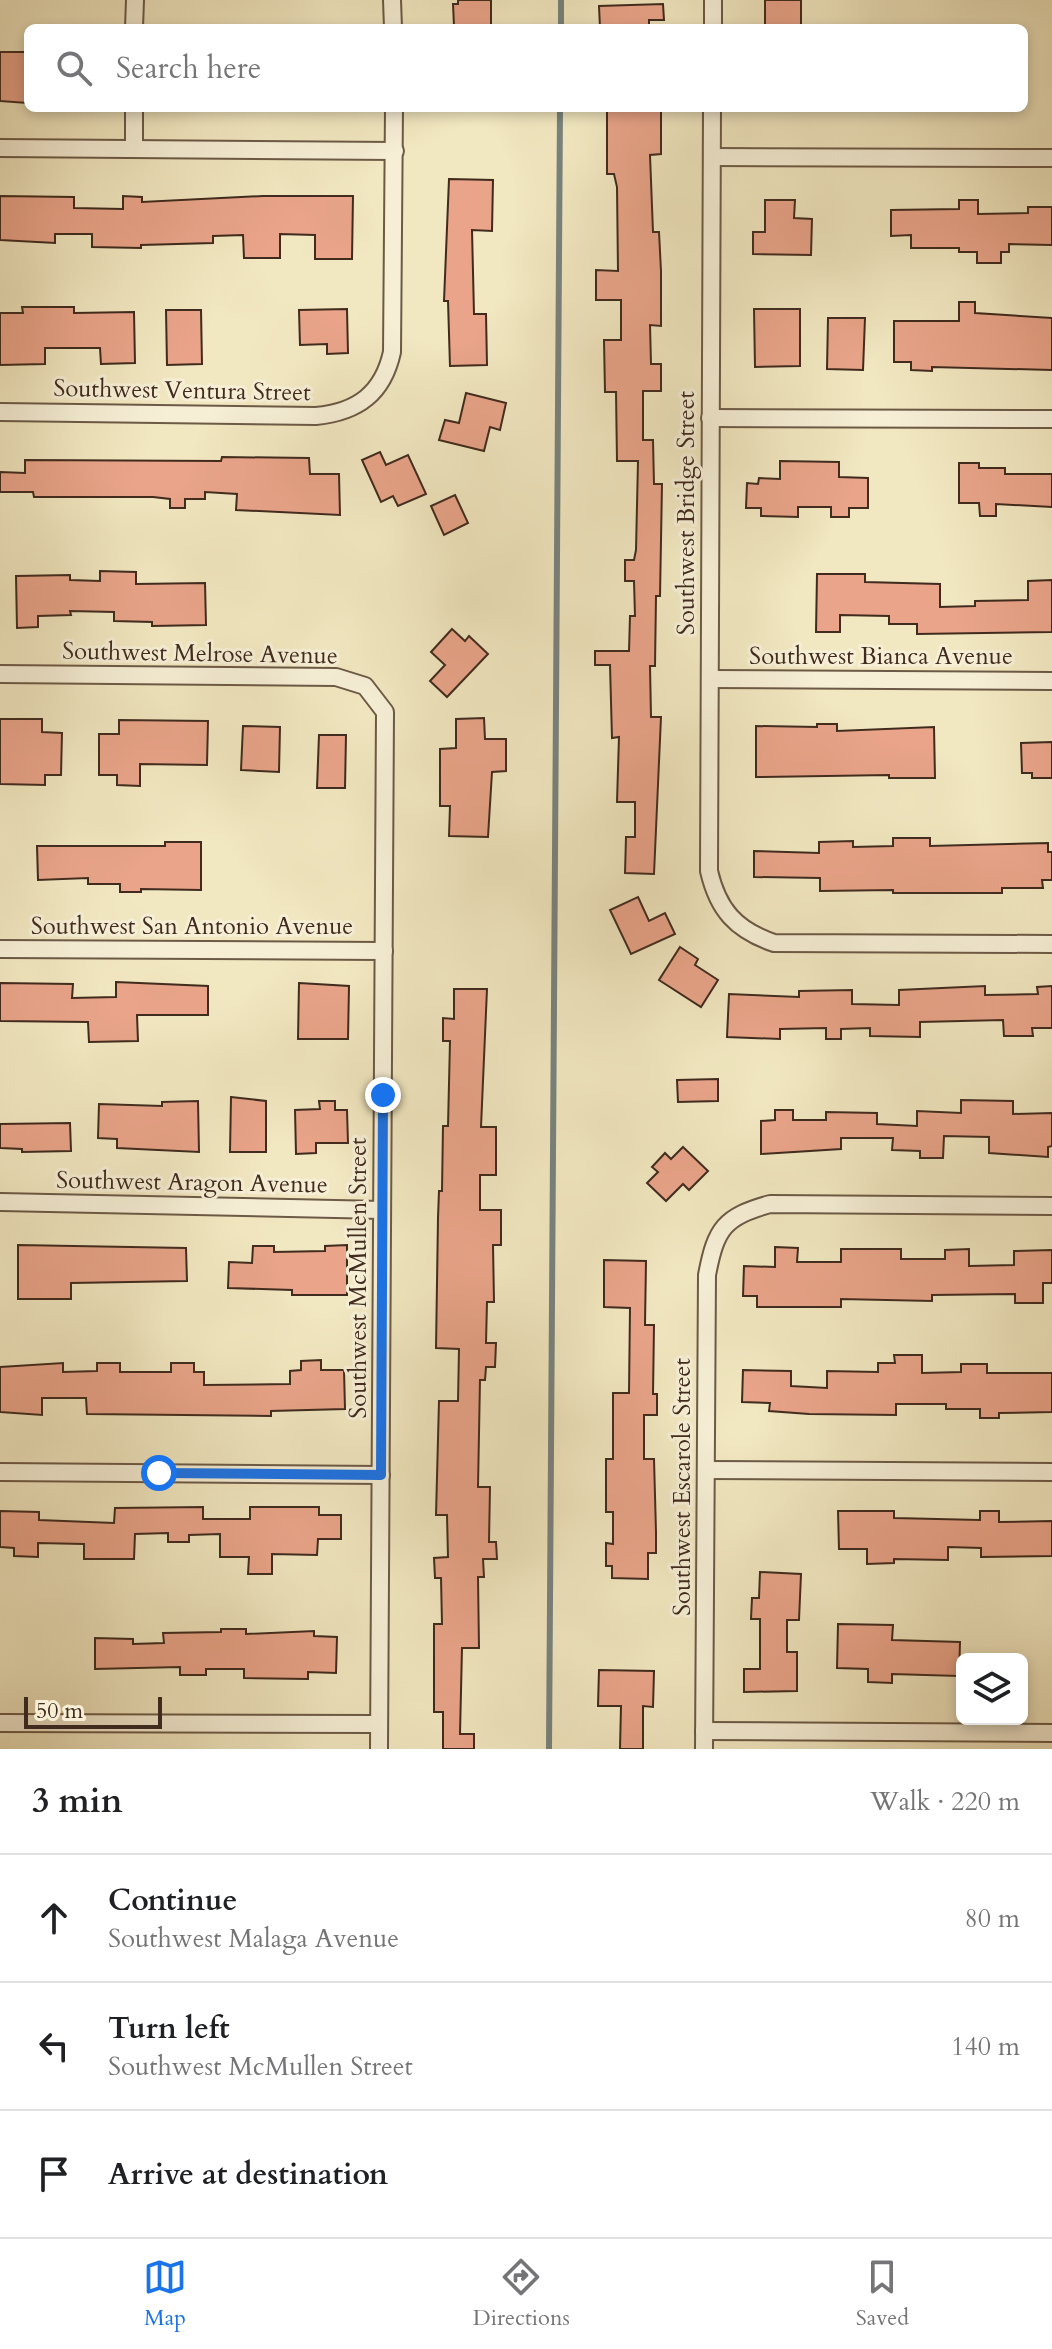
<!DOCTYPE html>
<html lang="en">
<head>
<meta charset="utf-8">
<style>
  :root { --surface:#fff; --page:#f2f2f2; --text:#202124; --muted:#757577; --line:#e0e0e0; --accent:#1a73e8 }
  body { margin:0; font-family:Cardo,serif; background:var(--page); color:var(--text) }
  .controls { position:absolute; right:24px; bottom:24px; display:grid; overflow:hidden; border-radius:12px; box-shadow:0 4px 12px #0003 }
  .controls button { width:72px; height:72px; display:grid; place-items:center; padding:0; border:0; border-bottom:2px solid var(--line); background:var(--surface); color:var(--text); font:40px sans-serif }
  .scale { position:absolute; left:24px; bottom:20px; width:138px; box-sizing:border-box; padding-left:8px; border:4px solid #402b1e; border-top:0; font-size:22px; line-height:28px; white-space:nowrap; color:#402b1e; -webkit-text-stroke:6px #f6efd6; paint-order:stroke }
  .stop { position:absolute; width:24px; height:24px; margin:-18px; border:6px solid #1a73e8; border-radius:50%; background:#fff }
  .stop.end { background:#1a73e8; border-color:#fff; box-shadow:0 2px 8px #0008 }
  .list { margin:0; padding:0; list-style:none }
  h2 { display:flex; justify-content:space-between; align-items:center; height:104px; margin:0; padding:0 32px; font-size:34px }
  h2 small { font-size:26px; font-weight:400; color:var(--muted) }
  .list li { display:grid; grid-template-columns:52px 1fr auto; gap:24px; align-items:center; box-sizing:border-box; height:128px; padding:0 32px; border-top:2px solid var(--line) }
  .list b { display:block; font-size:30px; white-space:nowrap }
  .list p { margin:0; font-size:26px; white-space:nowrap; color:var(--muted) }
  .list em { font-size:26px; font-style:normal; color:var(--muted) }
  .icon { flex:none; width:44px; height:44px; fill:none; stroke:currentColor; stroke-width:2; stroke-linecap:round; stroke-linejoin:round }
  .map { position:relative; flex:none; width:1052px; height:1749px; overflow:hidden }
  .search { position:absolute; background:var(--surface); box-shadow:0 4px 12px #0003; left:24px; right:24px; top:24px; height:88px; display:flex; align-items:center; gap:20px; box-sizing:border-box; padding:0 28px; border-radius:12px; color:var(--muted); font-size:30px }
  .sheet { height:488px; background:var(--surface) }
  nav { display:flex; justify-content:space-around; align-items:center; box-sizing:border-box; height:112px; border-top:2px solid var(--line); background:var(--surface); font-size:22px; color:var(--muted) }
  nav a { display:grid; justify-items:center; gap:4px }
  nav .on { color:var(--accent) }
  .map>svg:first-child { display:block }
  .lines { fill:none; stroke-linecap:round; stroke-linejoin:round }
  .stream { stroke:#78837d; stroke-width:6 }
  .building { fill:#e9a489; stroke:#402b1e; stroke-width:2 }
  .minor-casing { stroke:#6c5a46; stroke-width:20 }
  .minor { stroke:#f6efd6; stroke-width:16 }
  .route { stroke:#1a73e8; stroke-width:10 }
  .labels { text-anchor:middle; stroke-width:6; stroke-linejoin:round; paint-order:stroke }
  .street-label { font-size:24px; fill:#402b1e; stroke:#f6efd6 }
</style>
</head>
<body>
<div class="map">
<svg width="1052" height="1749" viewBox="0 0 1052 1749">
  <rect width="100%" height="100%" fill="#f1e7c0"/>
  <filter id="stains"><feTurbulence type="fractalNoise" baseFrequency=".0025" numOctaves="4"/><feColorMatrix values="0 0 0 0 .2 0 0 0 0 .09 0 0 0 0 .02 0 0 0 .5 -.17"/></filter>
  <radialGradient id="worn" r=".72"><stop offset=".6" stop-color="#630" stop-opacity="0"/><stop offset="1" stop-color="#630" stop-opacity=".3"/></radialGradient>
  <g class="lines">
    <g class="stream">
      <polyline points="561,28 561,0"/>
      <polyline points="549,1749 560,108"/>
    </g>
  </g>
  <g class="building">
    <polygon points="458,0 491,0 491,26 454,26 453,4 458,4"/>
    <rect x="765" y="0" width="36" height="28"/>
    <polygon points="663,4 664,20 649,20 649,28 600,28 599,6"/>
    <polygon points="0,52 27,52 27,103 0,101"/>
    <polygon points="607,108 661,108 661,154 650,155 653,232 659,232 661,271 661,326 650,325 651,364 661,364 661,391 643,391 643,440 653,440 654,484 662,484 660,596 656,596 655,666 650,666 651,717 661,717 654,874 625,873 626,837 635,837 635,802 617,802 619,737 612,738 610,665 595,665 595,651 629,651 630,616 635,616 634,581 625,581 625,560 634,560 636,550 638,461 617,461 616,392 605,392 604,340 621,340 621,300 596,300 596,270 618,271 617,187 614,174 607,174"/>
    <polygon points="449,179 493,180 492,231 472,230 474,314 486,314 487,365 450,366 448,301 444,301"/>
    <polygon points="0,196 74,197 74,208 123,209 123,196 142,197 142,202 263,196 353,196 352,259 315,259 315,235 280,234 280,258 244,258 243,235 213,236 213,243 141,245 141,248 92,247 92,234 55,234 55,243 0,240"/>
    <polygon points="765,200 795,200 794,218 812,219 811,255 753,254 753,232 765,232"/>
    <polygon points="959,200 978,200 978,214 1028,213 1028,207 1052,207 1052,245 1009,244 1009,252 1001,252 1001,263 977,263 977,252 959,252 959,248 911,248 911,235 891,236 891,210 959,209"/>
    <polygon points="959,302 975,302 975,313 1052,318 1052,370 932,367 932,371 911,370 911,362 894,362 894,321 959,321"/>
    <polygon points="22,307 74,307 74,313 134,312 135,363 101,364 100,348 45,348 45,364 0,365 0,313 23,313"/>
    <polygon points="347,309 348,353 327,354 327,344 300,345 299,310"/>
    <polygon points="754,309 800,309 800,366 755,367"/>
    <polygon points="166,310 201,310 202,364 167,365"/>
    <polygon points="828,318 865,318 863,370 827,369"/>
    <polygon points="466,393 506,403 500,430 490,427 484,451 439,440 445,420 459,423"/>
    <polygon points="380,452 386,465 408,455 426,494 398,506 393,496 381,502 362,460"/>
    <polygon points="222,457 309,458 310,474 339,474 340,515 236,510 237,494 205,492 205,499 185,499 185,508 170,508 170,499 153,497 34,497 33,492 0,492 0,472 25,473 25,460 221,461"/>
    <polygon points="780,461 839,462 839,477 868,478 868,508 849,508 849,517 831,517 831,507 798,507 798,517 761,516 761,508 746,508 747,483 758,484 759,478 780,479"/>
    <polygon points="959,463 979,463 979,468 1005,468 1005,474 1052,474 1052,507 996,504 996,516 980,516 979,503 959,503"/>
    <polygon points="455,495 468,523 444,535 431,506"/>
    <polygon points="100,571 136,572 136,584 205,583 206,625 152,626 152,622 114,621 114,612 70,611 71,615 38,616 38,627 17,628 16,576 70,575 70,580 100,581"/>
    <polygon points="817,574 865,574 865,582 940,584 940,607 975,606 975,601 1028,600 1028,581 1052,580 1052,632 917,634 917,624 889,624 889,616 840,615 840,632 816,632"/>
    <polygon points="452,629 465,641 469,636 488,654 447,697 430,681 445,665 431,652"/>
    <polygon points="484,718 485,739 506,739 506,771 492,772 488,837 449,836 450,806 440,806 440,749 456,748 456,719"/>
    <polygon points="0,719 42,719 42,732 62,733 61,775 45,775 45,785 0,784"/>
    <polygon points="119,720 208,721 207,765 140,764 140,786 117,785 117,775 99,775 99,734 119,734"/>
    <polygon points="817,724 837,724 837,731 934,727 935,778 889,778 889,775 756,777 756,726 817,727"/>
    <polygon points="243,726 280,727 279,772 241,770"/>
    <polygon points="319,735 346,735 345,788 317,788"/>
    <polygon points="1052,742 1052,778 1032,778 1032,773 1022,773 1021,743"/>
    <polygon points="893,838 930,838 930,846 1048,843 1048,852 1052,852 1052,880 1042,880 1043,888 1002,888 1002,893 893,893 893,890 820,891 820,878 754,877 754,851 819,853 819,842 853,841 853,847 893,846"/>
    <polygon points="165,842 201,842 201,890 141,889 141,892 120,892 120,884 88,884 88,878 38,880 37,846 165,846"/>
    <polygon points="638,897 649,921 665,913 675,934 631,954 610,910"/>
    <polygon points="680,947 698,959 695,965 718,980 701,1007 659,980"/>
    <polygon points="116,982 208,986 208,1015 137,1015 138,1041 89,1042 88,1022 0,1021 0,983 73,984 72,998 116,997"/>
    <polygon points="299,983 349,986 348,1039 298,1039"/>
    <polygon points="985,986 985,995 1038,994 1037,987 1052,986 1052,1028 1032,1028 1033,1036 1004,1036 1003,1020 920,1022 920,1037 870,1036 870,1028 841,1029 841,1039 826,1039 826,1028 780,1029 780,1039 727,1037 729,994 799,997 799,991 852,990 852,1004 899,1005 899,990"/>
    <polygon points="454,989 487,989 481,1127 496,1127 496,1175 480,1175 480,1210 501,1210 501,1245 493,1245 494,1302 487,1302 486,1343 496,1343 495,1367 486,1367 485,1380 480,1380 478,1487 490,1487 489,1542 496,1542 497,1559 483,1559 484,1577 478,1577 479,1648 462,1648 460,1734 474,1734 474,1749 443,1749 443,1712 434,1712 434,1624 442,1624 441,1578 435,1578 434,1558 448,1557 447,1515 436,1515 439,1401 458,1401 459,1349 436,1348 438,1218 439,1191 442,1191 443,1126 448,1126 450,1041 443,1041 443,1018 454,1019"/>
    <polygon points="718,1079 718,1101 678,1102 677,1080"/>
    <polygon points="231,1097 266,1101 266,1152 230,1152"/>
    <polygon points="961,1100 1013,1101 1013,1114 1052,1113 1052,1146 1048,1147 1048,1157 989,1153 989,1137 944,1136 943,1158 920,1158 920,1151 892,1150 893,1138 841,1138 841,1149 761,1154 761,1121 775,1120 775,1110 793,1110 793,1120 826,1120 826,1112 877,1113 877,1124 917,1126 917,1111 961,1113"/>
    <polygon points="198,1101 199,1152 117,1148 117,1139 98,1138 99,1104 162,1106 162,1102"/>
    <polygon points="319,1101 335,1101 335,1110 347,1110 348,1143 316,1143 316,1153 296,1154 295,1110 320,1109"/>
    <polygon points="70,1123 71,1151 22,1152 22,1149 0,1148 0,1124"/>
    <polygon points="683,1147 708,1171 689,1190 683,1184 666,1201 647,1183 658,1172 652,1167 665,1153 671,1159"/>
    <polygon points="18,1245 186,1248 187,1281 71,1283 71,1299 18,1299"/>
    <polygon points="347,1245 347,1295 292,1295 292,1290 228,1288 229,1262 252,1263 253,1246 274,1246 274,1252 325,1251 325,1246"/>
    <polygon points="775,1247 798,1248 797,1262 841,1262 841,1249 901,1249 901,1259 945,1259 945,1250 969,1249 969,1266 1014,1265 1014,1251 1052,1250 1052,1283 1043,1283 1043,1303 1015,1303 1015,1294 932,1295 932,1301 841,1299 841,1307 757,1307 757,1296 743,1296 744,1266 775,1267"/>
    <polygon points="604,1260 646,1261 645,1325 654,1325 653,1394 657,1394 657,1415 644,1415 644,1459 654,1459 656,1532 656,1553 648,1553 648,1579 612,1578 612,1566 606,1566 606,1543 613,1544 613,1512 606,1512 606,1459 613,1459 613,1393 629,1393 630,1308 604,1307"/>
    <polygon points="894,1355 922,1355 922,1373 961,1372 961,1364 987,1364 987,1373 1052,1373 1052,1412 999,1413 999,1418 980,1418 980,1409 946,1409 946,1404 896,1404 896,1415 809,1414 769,1411 770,1403 742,1402 743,1370 791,1371 791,1386 827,1388 827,1371 878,1372 878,1363 895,1363"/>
    <polygon points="321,1360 321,1370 344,1370 345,1409 271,1411 271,1416 87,1414 86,1398 42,1398 42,1415 0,1412 0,1367 63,1363 63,1372 97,1371 97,1363 120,1363 120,1372 171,1372 171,1363 194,1363 194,1372 204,1372 204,1385 290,1384 290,1371 301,1370 301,1361"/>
    <polygon points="203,1507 203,1519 250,1519 250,1507 319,1507 319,1515 341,1515 341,1539 318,1539 317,1555 272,1554 272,1574 248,1574 249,1557 220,1557 220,1534 189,1535 189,1542 168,1542 168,1533 135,1534 134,1559 84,1559 84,1544 38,1543 38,1557 14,1556 14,1548 0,1547 0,1511 39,1512 39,1520 114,1523 115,1508"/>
    <polygon points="838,1511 894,1511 894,1518 980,1520 980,1511 999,1511 999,1522 1052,1521 1052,1556 981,1557 981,1548 948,1547 948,1560 894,1559 894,1563 867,1564 867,1549 839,1549"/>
    <polygon points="760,1572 801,1574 799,1620 787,1620 787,1652 797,1652 797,1691 744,1692 744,1669 760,1669 760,1619 751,1619 752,1598 759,1598"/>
    <polygon points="838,1624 893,1625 892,1640 960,1642 959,1676 892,1674 892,1683 868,1682 868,1669 837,1668"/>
    <polygon points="221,1629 246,1629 246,1634 314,1631 314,1636 337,1637 336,1673 308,1672 308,1679 244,1678 244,1669 206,1669 206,1675 180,1675 180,1667 95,1669 95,1638 133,1639 133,1644 164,1643 163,1633 221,1632"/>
    <polygon points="599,1670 654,1671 653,1707 643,1706 643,1749 620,1749 621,1706 598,1706"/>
  </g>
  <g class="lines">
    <defs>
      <g id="minor">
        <polyline points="392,0 393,28"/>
        <polyline points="134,28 135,0"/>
        <polyline points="713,28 713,0"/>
        <path d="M 712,108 L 709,871 C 718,910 736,930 774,943 L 1052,944"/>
        <polyline points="0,148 395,151"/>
        <polyline points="134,148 134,108"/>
        <polyline points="712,157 1052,158"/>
        <path d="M 0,412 L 316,416 C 358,412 383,393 392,352 L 394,108"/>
        <polyline points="710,418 1052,419"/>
        <polyline points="0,674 336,677 365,686 385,712 379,1749"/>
        <polyline points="710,679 1052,681"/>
        <polyline points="0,949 384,951"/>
        <polyline points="0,1202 382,1210"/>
        <polyline points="707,1470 1052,1472"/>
        <polyline points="0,1472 381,1475"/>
        <polyline points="0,1723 379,1724"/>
        <polyline points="704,1731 1052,1733"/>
        <path d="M 704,1749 L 707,1275 C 716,1228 724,1217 770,1204 L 1052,1206"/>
      </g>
    </defs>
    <use href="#minor" class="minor-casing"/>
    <use href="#minor" class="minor"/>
  </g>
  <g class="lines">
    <polyline class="route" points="159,1473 381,1475 383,1095"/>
  </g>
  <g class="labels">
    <g class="street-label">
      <text transform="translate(182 390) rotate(1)" y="8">Southwest Ventura Street</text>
      <text transform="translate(686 513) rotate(-90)" y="8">Southwest Bridge Street</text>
      <text transform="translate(200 653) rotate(1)" y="8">Southwest Melrose Avenue</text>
      <text x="881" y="664">Southwest Bianca Avenue</text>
      <text x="192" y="934">Southwest San Antonio Avenue</text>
      <text transform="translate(192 1182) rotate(1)" y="8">Southwest Aragon Avenue</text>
      <text transform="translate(358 1278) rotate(-90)" y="8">Southwest McMullen Street</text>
      <text transform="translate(682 1487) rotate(-90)" y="8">Southwest Escarole Street</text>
    </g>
  </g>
  <rect width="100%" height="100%" filter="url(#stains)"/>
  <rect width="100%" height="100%" fill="url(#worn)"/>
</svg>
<div class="controls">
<button><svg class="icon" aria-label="layers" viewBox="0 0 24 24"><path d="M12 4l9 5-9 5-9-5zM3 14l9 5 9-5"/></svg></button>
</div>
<div class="scale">50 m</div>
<div class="stop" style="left:159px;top:1473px"></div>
<div class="stop end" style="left:383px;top:1095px"></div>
<div class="search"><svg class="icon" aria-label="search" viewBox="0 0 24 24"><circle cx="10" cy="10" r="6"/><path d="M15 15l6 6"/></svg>Search here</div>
</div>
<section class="sheet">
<h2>3 min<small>Walk · 220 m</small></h2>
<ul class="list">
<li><svg class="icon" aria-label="ahead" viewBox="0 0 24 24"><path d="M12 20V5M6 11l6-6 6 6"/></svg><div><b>Continue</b><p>Southwest Malaga Avenue</p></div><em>80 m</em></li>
<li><svg class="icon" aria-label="left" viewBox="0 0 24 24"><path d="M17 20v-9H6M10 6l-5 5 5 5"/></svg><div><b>Turn left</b><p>Southwest McMullen Street</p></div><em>140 m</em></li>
<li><svg class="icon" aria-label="arrive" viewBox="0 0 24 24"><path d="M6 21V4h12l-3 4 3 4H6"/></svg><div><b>Arrive at destination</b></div></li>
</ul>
</section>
<nav>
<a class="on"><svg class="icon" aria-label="map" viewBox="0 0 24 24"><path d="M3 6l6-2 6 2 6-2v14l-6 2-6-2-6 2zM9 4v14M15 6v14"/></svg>Map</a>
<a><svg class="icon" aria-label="directions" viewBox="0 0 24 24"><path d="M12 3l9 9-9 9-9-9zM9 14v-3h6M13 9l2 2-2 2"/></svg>Directions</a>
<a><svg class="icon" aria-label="saved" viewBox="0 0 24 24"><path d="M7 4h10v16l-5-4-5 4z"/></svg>Saved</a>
</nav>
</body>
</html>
